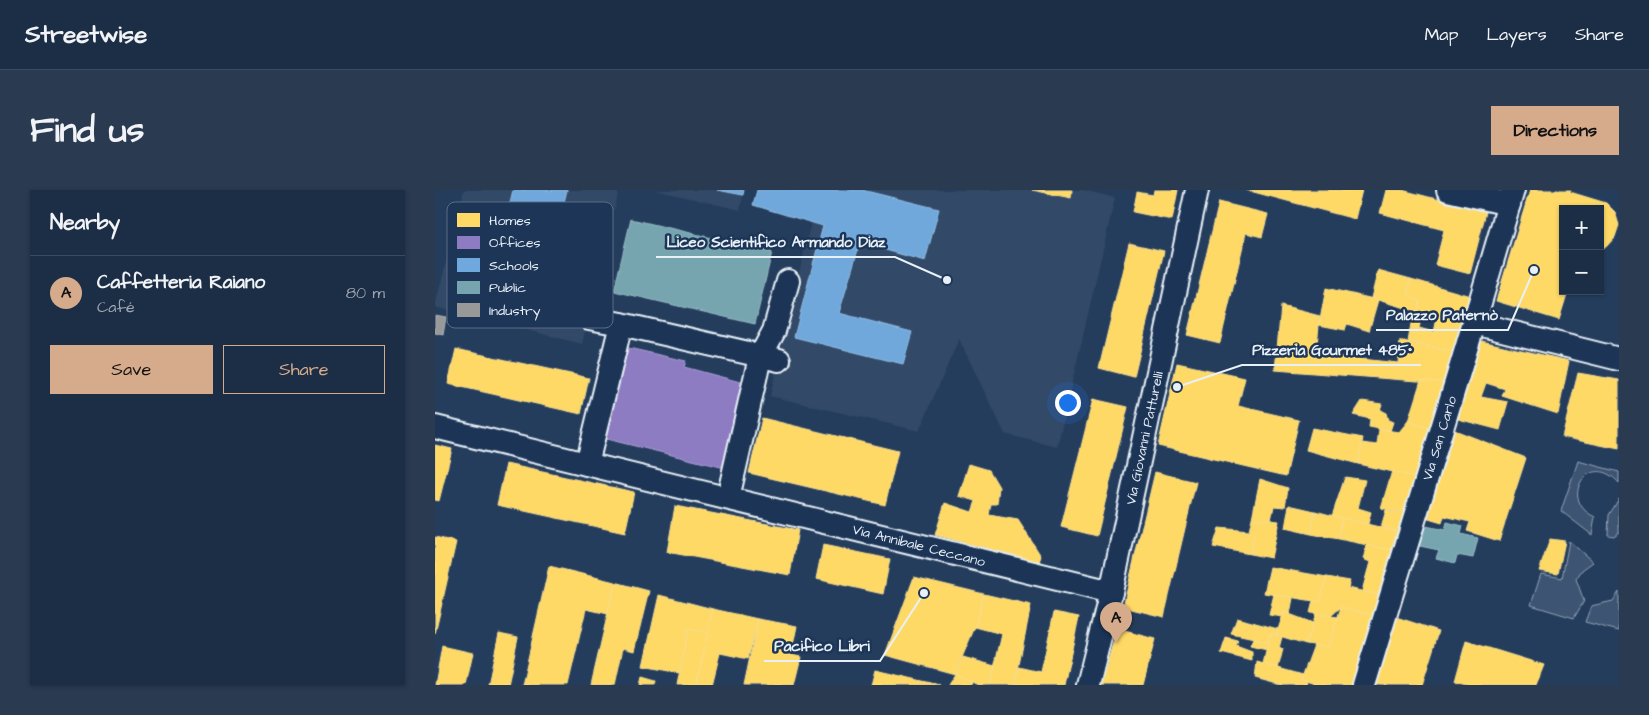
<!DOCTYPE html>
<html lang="en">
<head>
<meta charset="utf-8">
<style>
  :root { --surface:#1c2e46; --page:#293a51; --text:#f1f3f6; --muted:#a0a8b3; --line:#3a4a5f; --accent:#d6ab8b }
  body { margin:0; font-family:"Architects Daughter",sans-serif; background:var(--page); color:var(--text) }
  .controls { position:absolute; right:15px; top:15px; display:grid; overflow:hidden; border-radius:0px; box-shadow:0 1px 4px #0004 }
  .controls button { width:45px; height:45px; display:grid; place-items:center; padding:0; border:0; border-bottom:1px solid var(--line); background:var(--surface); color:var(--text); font:25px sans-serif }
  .you { position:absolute; left:632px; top:212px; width:18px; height:18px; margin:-12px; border:4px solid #fff; border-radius:50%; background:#1a73e8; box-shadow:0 0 0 8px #1a73e833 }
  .badge { display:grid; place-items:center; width:32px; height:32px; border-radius:50%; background:var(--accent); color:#111; font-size:16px; font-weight:700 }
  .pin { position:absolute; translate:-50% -41px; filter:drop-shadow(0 1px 2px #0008) }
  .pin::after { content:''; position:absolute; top:26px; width:18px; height:15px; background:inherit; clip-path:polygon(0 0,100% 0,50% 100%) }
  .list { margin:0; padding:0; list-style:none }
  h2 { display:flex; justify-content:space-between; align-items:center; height:65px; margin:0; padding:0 20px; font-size:21px }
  h2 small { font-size:16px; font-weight:400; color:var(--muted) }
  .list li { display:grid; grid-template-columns:32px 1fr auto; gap:15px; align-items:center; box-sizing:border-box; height:75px; padding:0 20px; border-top:1px solid var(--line) }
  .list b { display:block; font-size:19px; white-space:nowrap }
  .list p { margin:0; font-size:16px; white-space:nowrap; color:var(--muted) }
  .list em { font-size:16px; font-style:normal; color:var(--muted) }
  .actions { display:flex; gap:10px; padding:15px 20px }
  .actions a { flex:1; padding:11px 0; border:1px solid var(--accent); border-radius:0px; text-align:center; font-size:18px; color:var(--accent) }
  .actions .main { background:var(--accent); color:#111 }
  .map { position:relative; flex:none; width:1184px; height:495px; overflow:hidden; border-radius:0px }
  header { display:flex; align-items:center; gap:30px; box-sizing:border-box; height:70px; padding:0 25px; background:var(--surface); border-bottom:1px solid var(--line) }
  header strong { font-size:24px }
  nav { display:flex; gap:28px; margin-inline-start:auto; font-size:18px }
  .intro { display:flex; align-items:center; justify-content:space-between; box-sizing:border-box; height:120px; padding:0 30px }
  h1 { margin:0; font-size:35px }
  .button { padding:12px 22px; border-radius:0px; background:var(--accent); color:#111; font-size:18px; font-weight:700 }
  main { display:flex; gap:30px; padding:0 30px }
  aside { flex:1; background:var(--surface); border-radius:0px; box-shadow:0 1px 4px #0004 }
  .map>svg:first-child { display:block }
  .built { fill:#334a68 }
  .green { fill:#3e5472; stroke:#93a2b5 }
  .homes { fill:#ffd966; stroke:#f8e092 }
  .offices { fill:#8e7cc3; stroke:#a99fd3 }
  .schools { fill:#6fa8dc; stroke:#93bee4 }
  .public { fill:#76a5af; stroke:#98bcc5 }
  .industry { fill:#999; stroke:#b1b3b6 }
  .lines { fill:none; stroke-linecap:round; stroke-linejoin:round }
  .minor-casing { stroke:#e8f1f8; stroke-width:26 }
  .minor { stroke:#1d3557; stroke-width:22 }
  .labels { text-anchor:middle; stroke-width:5; stroke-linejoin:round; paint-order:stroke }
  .street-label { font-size:14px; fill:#e8f1f8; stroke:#1d3557 }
  .key { fill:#1d3557; stroke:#5a6d87; stroke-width:1 }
  .key-label { font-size:14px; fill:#e8f1f8 }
  .leader { fill:none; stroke:#e8f1f8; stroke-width:2 }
  .callout-dot { fill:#e8f1f8; stroke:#1d3557; stroke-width:2 }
  .callout-label { font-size:15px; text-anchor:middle; font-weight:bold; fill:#e8f1f8; stroke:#1d3557; stroke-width:5; stroke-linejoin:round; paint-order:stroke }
</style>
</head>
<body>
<header>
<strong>Streetwise</strong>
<nav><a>Map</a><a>Layers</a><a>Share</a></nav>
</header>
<div class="intro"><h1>Find us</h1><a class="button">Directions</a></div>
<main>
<aside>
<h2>Nearby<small></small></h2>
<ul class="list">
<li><span class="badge">A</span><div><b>Caffetteria Raiano</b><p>Café</p></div><em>80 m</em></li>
</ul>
<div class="actions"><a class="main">Save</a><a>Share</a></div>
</aside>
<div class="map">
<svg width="1184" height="495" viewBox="0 0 1184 495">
  <rect width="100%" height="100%" fill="#253d5d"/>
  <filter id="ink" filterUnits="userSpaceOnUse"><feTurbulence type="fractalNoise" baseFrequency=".02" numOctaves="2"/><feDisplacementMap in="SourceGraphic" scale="10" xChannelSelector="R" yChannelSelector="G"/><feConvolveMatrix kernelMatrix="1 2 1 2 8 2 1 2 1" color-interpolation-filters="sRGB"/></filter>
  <g filter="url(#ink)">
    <g class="built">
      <polygon points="29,0 184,0 147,154 0,117"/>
      <polygon points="220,0 309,0 305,20"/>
      <polygon points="322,0 597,0 635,8 637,0 649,0 680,8 622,257 570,244 524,149 484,241 335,206 376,32 318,15"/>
    </g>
    <g class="green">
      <path d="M 1143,271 L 1184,282 L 1184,293 C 1154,259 1122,310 1160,327 L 1157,345 L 1126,321 Z"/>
      <polygon points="1184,309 1184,342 1179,346 1173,345 1174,325"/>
      <polygon points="1134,351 1158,372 1147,380 1141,389 1149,411 1139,428 1096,415 1106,384 1127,388"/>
      <polygon points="1184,402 1184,441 1150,432 1156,416 1178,411"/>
    </g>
    <g class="homes">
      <polygon points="597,0 637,0 636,8"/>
      <polygon points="719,0 743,0 737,30 698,22 702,2 718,5"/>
      <polygon points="811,0 927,0 920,29"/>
      <polygon points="951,0 967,0 1051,22 1035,84 1000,75 1009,40 945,23"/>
      <polygon points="1095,0 1136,0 1135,2 1171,13 1180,22 1184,35 1180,47 1171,57 1165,58 1165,19 1128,19 1128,101 1133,101 1124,130 1061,111"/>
      <polygon points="784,12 833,24 827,47 811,43 785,153 752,145"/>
      <polygon points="694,53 729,61 699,187 664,178"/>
      <polygon points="943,80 976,89 973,105 985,111 983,122 936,108"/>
      <polygon points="976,89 1046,109 1039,133 1002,128 983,122 985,111 973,105"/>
      <polygon points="891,98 943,110 934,141 912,134 910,140 884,135"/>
      <polygon points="846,116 885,126 881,164 963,173 965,151 1030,164 1021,194 840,180"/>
      <polygon points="978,121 988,122 984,138 999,142 1002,128 1039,133 1030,164 973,152"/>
      <polygon points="1042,150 1134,171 1123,224 1067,206 1070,199 1051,193 1046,207 1073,212 1065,240 1019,228"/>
      <polygon points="21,159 154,188 146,224 13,194"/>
      <polygon points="742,173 810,188 803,216 864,230 851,286 723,256"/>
      <polygon points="1143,183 1184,190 1184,259 1127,247"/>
      <polygon points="986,190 1021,194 1006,242 973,231"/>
      <polygon points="658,209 693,217 662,346 626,337"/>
      <polygon points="927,211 947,214 945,220 951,223 953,230 958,232 955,241 934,237 935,229 918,225"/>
      <polygon points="327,228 463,261 450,315 314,283"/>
      <polygon points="973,231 1006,242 991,290 923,274 927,253 942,255 944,239 964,242"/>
      <polygon points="877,238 928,248 923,274 871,260"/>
      <polygon points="1017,239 1091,268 1064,351 1032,341 1035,332 1009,326 1007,333 990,328"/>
      <polygon points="0,255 17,259 4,311 0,310"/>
      <polygon points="71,274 199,302 190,343 62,315"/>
      <polygon points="534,274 554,280 564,297 562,314 556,314 554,325 583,330 606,366 604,372 500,345 510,313 537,322 541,311 524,306"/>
      <polygon points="957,281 991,290 980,326 946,318"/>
      <polygon points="720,282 761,292 729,427 688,417"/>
      <polygon points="910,287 930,290 923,318 936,322 933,334 897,326"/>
      <polygon points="825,289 853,298 850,317 839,316 836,330 817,328"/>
      <polygon points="854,315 880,321 876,344 850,338"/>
      <polygon points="240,316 363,340 355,385 232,362"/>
      <polygon points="951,320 980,326 969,362 956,360 961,341 946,337"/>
      <polygon points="880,321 907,328 904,349 876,344"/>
      <polygon points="817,328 844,331 836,368 815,364 819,345 814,341"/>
      <polygon points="907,328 961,341 956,360 904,349"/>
      <polygon points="784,338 814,341 819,345 815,364 778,357"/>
      <polygon points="0,347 21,352 0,444"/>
      <polygon points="1115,349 1130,351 1123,384 1104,381"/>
      <polygon points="388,355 455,369 448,404 381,389"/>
      <polygon points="932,355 969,362 955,409 927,401 935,372 928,369"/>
      <polygon points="114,376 180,392 173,424 151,419 133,495 87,495"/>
      <polygon points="835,377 892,387 885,412 829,403"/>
      <polygon points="479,387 549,404 540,437 520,484 450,465"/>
      <polygon points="892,387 915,391 913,398 948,406 941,426 906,417 896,426 875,423 878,411 885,412"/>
      <polygon points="180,392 214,401 199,461 188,458 180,495 156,495"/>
      <polygon points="549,404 596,415 580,495 555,495 567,444 540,437"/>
      <polygon points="839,404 858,408 855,424 849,422 848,427 834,425"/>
      <polygon points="224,405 278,419 273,443 253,439 244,483 208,476"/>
      <polygon points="906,417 941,426 920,495 885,495 866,490 879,455 893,457"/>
      <polygon points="278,419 323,429 313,469 285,463 277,495 261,495"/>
      <polygon points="619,422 644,427 629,495 580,495 584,477 606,482"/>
      <polygon points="849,422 878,433 871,454 841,445"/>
      <polygon points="881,424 903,427 893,457 871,454"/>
      <polygon points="958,426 1004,441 987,495 937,495"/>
      <polygon points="802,428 843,439 841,445 835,444 833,452 796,444"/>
      <polygon points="323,429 362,436 356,465 366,467 359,495 309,495"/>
      <polygon points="253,439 273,443 261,495 242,495"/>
      <polygon points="682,439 720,449 708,495 666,495"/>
      <polygon points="64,443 83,447 73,495 53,495"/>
      <polygon points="835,444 847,447 844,458 848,459 843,479 828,474"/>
      <polygon points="791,448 803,451 801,456 817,462 817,471 786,463"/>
      <polygon points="818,449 833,452 832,460 815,456"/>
      <polygon points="1031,451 1109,475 1101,495 1035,495 1020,491"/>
      <polygon points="7,456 38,463 31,495 0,495"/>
      <polygon points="528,467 560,476 555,495 543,495 520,484"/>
      <polygon points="822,472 868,485 866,490 872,491 871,495 846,495 820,488"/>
      <polygon points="440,480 505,495 436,495"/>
      <polygon points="520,484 537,492 536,495 513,495"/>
      <polygon points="207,487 221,491 220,495 205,495"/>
    </g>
    <polygon class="offices" points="189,157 251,171 249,177 309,193 290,278 167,248"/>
    <g class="schools">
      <polygon points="78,0 132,0 102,124 51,112"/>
      <polygon points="282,0 309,0 308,5"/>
      <polygon points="322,0 427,0 504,19 490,71 425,53 404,123 477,142 468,174 359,147 388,36 318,15"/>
    </g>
    <g class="public">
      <polygon points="196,29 337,62 320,134 179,101"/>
      <polygon points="1012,332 1028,336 1026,344 1043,348 1038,368 1022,365 1020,373 1001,368 1004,360 980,355 986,335 1010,340"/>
    </g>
    <polygon class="industry" points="0,125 11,127 8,145 0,143"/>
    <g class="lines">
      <defs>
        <g id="minor">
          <polyline points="1013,0 1074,14"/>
          <polyline points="154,128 186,134"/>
          <polyline points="1039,133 1184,169"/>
          <polyline points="0,237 676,402"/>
          <polyline points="152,274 186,134 344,170"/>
          <polyline points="293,308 325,167 339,141 353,91"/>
          <polyline points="653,495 676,402 762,0"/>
          <polyline points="929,495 1039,133 1078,0"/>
        </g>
      </defs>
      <use href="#minor" class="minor-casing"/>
      <use href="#minor" class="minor"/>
    </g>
  </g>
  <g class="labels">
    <g class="street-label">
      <text transform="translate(709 248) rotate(-78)" y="5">Via Giovanni Patturelli</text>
      <text transform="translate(1004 248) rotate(-73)" y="5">Via San Carlo</text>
      <text transform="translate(484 355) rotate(14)" y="5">Via Annibale Ceccano</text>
    </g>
  </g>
  <rect x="12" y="12" width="166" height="126" rx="8" class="key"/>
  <rect x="22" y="23" width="23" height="14" fill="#ffd966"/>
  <rect x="22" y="46" width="23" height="13" fill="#8e7cc3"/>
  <rect x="22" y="68" width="23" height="14" fill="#6fa8dc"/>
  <rect x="22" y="91" width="23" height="13" fill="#76a5af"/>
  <rect x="22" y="113" width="23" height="14" fill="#999"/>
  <g class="key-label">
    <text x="54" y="35">Homes</text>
    <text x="54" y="57">Offices</text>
    <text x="54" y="80">Schools</text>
    <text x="54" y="102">Public</text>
    <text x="54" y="125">Industry</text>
  </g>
  <path class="leader" d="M512 90L460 67H221M1099 80L1073 140H941M742 197L807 175H986M489 403L445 471H329"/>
  <g class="callout-dot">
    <circle cx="512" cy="90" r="5"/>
    <circle cx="1099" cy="80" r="5"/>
    <circle cx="742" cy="197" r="5"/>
    <circle cx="489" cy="403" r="5"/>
  </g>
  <g class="callout-label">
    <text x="341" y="57">Liceo Scientifico Armando Diaz</text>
    <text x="1007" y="130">Palazzo Paternò</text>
    <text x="897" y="165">Pizzeria Gourmet 485°</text>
    <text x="387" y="461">Pacifico Libri</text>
  </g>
</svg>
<div class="controls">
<button>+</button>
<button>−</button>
</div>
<div class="you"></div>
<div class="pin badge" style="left:681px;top:453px">A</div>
</div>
</main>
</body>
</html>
